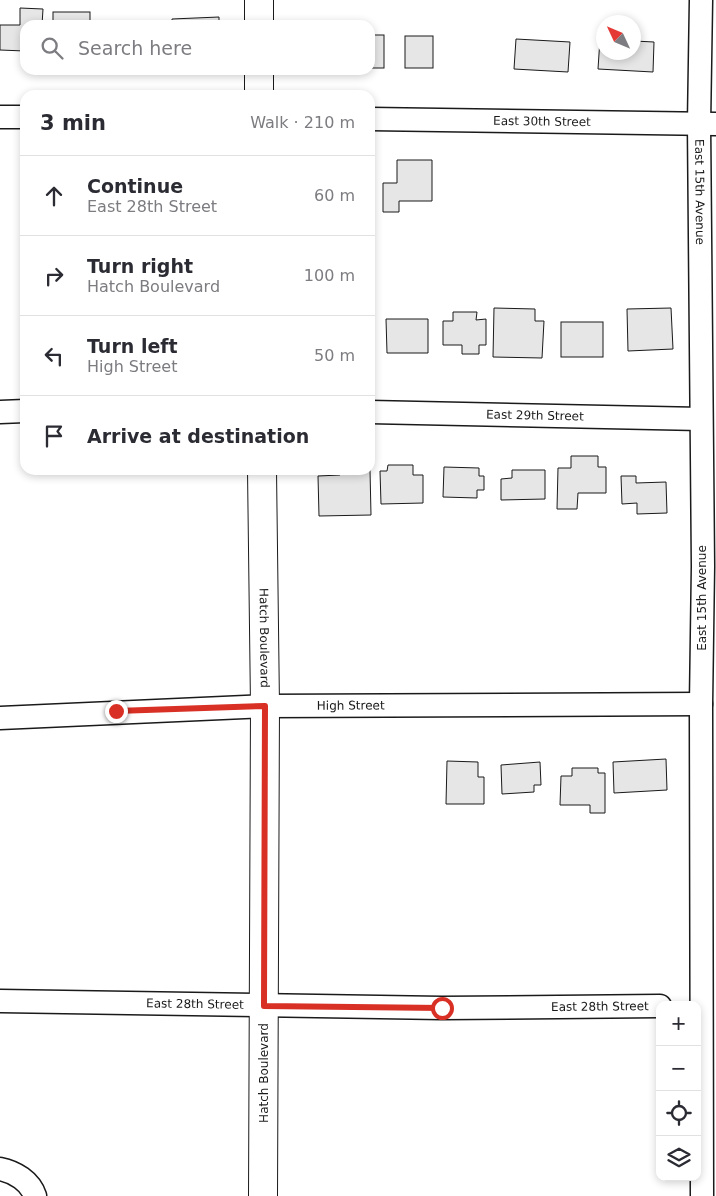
<!DOCTYPE html>
<html lang="en">
<head>
<meta charset="utf-8">
<style>
  :root { --surface:#fff; --page:#f7f7f7; --text:#2b2b33; --muted:#7c7c81; --line:#e1e1e2 }
  body { margin:0; font-family:"DejaVu Sans",sans-serif; background:var(--page); color:var(--text) }
  .controls { position:absolute; right:15px; bottom:15px; display:grid; overflow:hidden; border-radius:10px; box-shadow:0 2px 8px #0003 }
  .controls button { width:45px; height:45px; display:grid; place-items:center; padding:0; border:0; border-bottom:1px solid var(--line); background:var(--surface); color:var(--text); font:25px sans-serif }
  .compass { position:absolute; left:596px; top:15px; width:45px; height:45px; border-radius:50%; background:var(--surface); box-shadow:0 2px 8px #0003; rotate:314deg }
  .stop { position:absolute; width:15px; height:15px; margin:-11px; border:4px solid #d93025; border-radius:50%; background:#fff }
  .stop.end { background:#d93025; border-color:#fff; box-shadow:0 1px 5px #0008 }
  .list { margin:0; padding:0; list-style:none }
  h2 { display:flex; justify-content:space-between; align-items:center; height:65px; margin:0; padding:0 20px; font-size:21px }
  h2 small { font-size:16px; font-weight:400; color:var(--muted) }
  .list li { display:grid; grid-template-columns:32px 1fr auto; gap:15px; align-items:center; box-sizing:border-box; height:80px; padding:0 20px; border-top:1px solid var(--line) }
  .list b { display:block; font-size:19px; white-space:nowrap }
  .list p { margin:0; font-size:16px; white-space:nowrap; color:var(--muted) }
  .list em { font-size:16px; font-style:normal; color:var(--muted) }
  .icon { flex:none; width:28px; height:28px; fill:none; stroke:currentColor; stroke-width:2; stroke-linecap:round; stroke-linejoin:round }
  .map { position:relative; flex:none; width:716px; height:1196px; overflow:hidden }
  .search { position:absolute; background:var(--surface); box-shadow:0 2px 8px #0003; left:20px; top:20px; width:355px; height:55px; display:flex; align-items:center; gap:12px; box-sizing:border-box; padding:0 18px; border-radius:15px; color:var(--muted); font-size:19px }
  .panel { position:absolute; background:var(--surface); box-shadow:0 2px 8px #0003; left:20px; top:90px; width:355px; height:385px; border-radius:15px }
  .map>svg:first-child { display:block }
  .building { fill:#e6e6e6; stroke:#1a1a1a }
  .lines { fill:none; stroke-linecap:round; stroke-linejoin:round }
  .minor-casing { stroke:#1a1a1a; stroke-width:25 }
  .major-casing { stroke:#1a1a1a; stroke-width:30 }
  .minor { stroke:#fff; stroke-width:22 }
  .major { stroke:#fff; stroke-width:28 }
  .route { stroke:#d93025; stroke-width:6 }
  .labels { text-anchor:middle; stroke-width:4; stroke-linejoin:round; paint-order:stroke }
  .street-label { font-size:12px; fill:#1a1a1a; stroke:#fff }
</style>
</head>
<body>
<div class="map">
<svg width="716" height="1196" viewBox="0 0 716 1196">
  <rect width="100%" height="100%" fill="#fff"/>
  <g class="building">
    <polygon points="20,8 43,9 42,25 25,25 25,51 0,50 0,25 20,25"/>
    <rect x="53" y="12" width="37" height="13"/>
    <polygon points="219,17 219,25 172,25 172,19"/>
    <polygon points="351,22 352,25 322,25 322,23"/>
    <rect x="370" y="35" width="14" height="33"/>
    <rect x="405" y="36" width="28" height="32"/>
    <polygon points="516,39 570,42 568,72 514,69"/>
    <polygon points="600,39 604,39 604,52 634,52 634,41 654,42 653,72 598,69"/>
    <polygon points="397,160 432,160 432,201 399,201 399,212 383,212 383,183 397,183"/>
    <polygon points="494,308 535,309 535,321 544,321 542,358 493,357"/>
    <polygon points="671,308 673,349 628,351 627,309"/>
    <polygon points="453,312 477,312 476,320 486,319 486,345 479,345 479,354 462,354 462,345 443,345 443,321 453,321"/>
    <polygon points="386,319 428,319 428,353 387,353"/>
    <rect x="561" y="322" width="42" height="35"/>
    <polygon points="571,456 598,456 598,467 606,467 606,493 578,493 577,509 557,509 558,468 571,468"/>
    <polygon points="388,465 413,465 413,475 423,475 423,503 381,504 380,471 387,471"/>
    <polygon points="444,467 479,468 479,476 484,476 484,490 477,490 477,498 443,497"/>
    <polygon points="340,470 370,470 371,515 319,516 318,476 340,475"/>
    <polygon points="512,470 545,470 545,499 501,500 501,479 512,478"/>
    <polygon points="621,476 636,476 636,483 666,482 667,513 637,514 637,503 622,504"/>
    <polygon points="666,759 667,790 614,793 613,762"/>
    <polygon points="447,761 478,762 478,777 484,777 484,804 446,804"/>
    <polygon points="540,762 541,785 534,785 534,792 502,794 501,765"/>
    <polygon points="572,768 598,768 598,773 605,773 605,813 590,813 590,805 560,805 561,776 572,776"/>
  </g>
  <g class="lines">
    <defs>
      <g id="minor">
        <path id="s1" d="M 701,0 L 699,124 L 703,566 L 701,704 L 702,1196"/>
        <polyline points="0,117 25,117"/>
        <path id="s2" d="M 370,119 L 716,124"/>
        <polyline points="0,412 25,411"/>
        <path id="s3" d="M 370,412 L 701,419"/>
        <path id="s4" d="M 0,718 L 265,706 L 701,704"/>
        <path id="s5" d="M 0,1001 L 442,1008 L 660,1006"/>
        <path d="M 0,1169 C 15,1172 30,1181 35,1196"/>
      </g>
      <g id="major">
        <polyline points="259,0 259,25"/>
        <polyline points="259,70 259,95"/>
        <path id="s6" d="M 262,470 L 265,706 L 263,1196"/>
      </g>
    </defs>
    <use href="#minor" class="minor-casing"/>
    <use href="#major" class="major-casing"/>
    <use href="#minor" class="minor"/>
    <use href="#major" class="major"/>
  </g>
  <g class="lines">
    <polyline class="route" points="116,711 265,706 264,1006 442,1008"/>
  </g>
  <g class="labels">
    <g class="street-label">
      <text dy="4" stroke="none"><textPath href="#s2" startOffset="172">East 30th Street</textPath></text>
      <text dy="4" stroke="none"><textPath href="#s1" startOffset="192">East 15th Avenue</textPath></text>
      <text dy="4" stroke="none"><textPath href="#s3" startOffset="165">East 29th Street</textPath></text>
      <text transform="translate(702 598) rotate(-90)" y="4">East 15th Avenue</text>
      <text dy="4" stroke="none"><textPath href="#s6" startOffset="168">Hatch Boulevard</textPath></text>
      <text dy="4" stroke="none"><textPath href="#s4" startOffset="351">High Street</textPath></text>
      <text dy="4" stroke="none"><textPath href="#s5" startOffset="195">East 28th Street</textPath></text>
      <text dy="4" stroke="none"><textPath href="#s5" startOffset="600">East 28th Street</textPath></text>
      <text transform="translate(264 1073) rotate(-90)" y="4">Hatch Boulevard</text>
    </g>
  </g>
</svg>
<div class="controls">
<button>+</button>
<button>−</button>
<button><svg class="icon" aria-label="locate" viewBox="0 0 24 24"><circle cx="12" cy="12" r="6"/><path d="M12 2v4M12 18v4M2 12h4M18 12h4"/></svg></button>
<button><svg class="icon" aria-label="layers" viewBox="0 0 24 24"><path d="M12 4l9 5-9 5-9-5zM3 14l9 5 9-5"/></svg></button>
</div>
<svg class="compass" viewBox="-18 -18 36 36"><path d="M0-13l5 13h-10z" fill="#e53935"/><path d="M0 13l5-13h-10z" fill="#7c7c81"/></svg>
<div class="stop" style="left:442px;top:1008px"></div>
<div class="stop end" style="left:116px;top:711px"></div>
<div class="search"><svg class="icon" aria-label="search" viewBox="0 0 24 24"><circle cx="10" cy="10" r="6"/><path d="M15 15l6 6"/></svg>Search here</div>
<section class="panel">
<h2>3 min<small>Walk · 210 m</small></h2>
<ul class="list">
<li><svg class="icon" aria-label="ahead" viewBox="0 0 24 24"><path d="M12 20V5M6 11l6-6 6 6"/></svg><div><b>Continue</b><p>East 28th Street</p></div><em>60 m</em></li>
<li><svg class="icon" aria-label="right" viewBox="0 0 24 24"><path d="M7 20v-9h11M14 6l5 5-5 5"/></svg><div><b>Turn right</b><p>Hatch Boulevard</p></div><em>100 m</em></li>
<li><svg class="icon" aria-label="left" viewBox="0 0 24 24"><path d="M17 20v-9H6M10 6l-5 5 5 5"/></svg><div><b>Turn left</b><p>High Street</p></div><em>50 m</em></li>
<li><svg class="icon" aria-label="arrive" viewBox="0 0 24 24"><path d="M6 21V4h12l-3 4 3 4H6"/></svg><div><b>Arrive at destination</b></div></li>
</ul>
</section>
</div>
</body>
</html>
